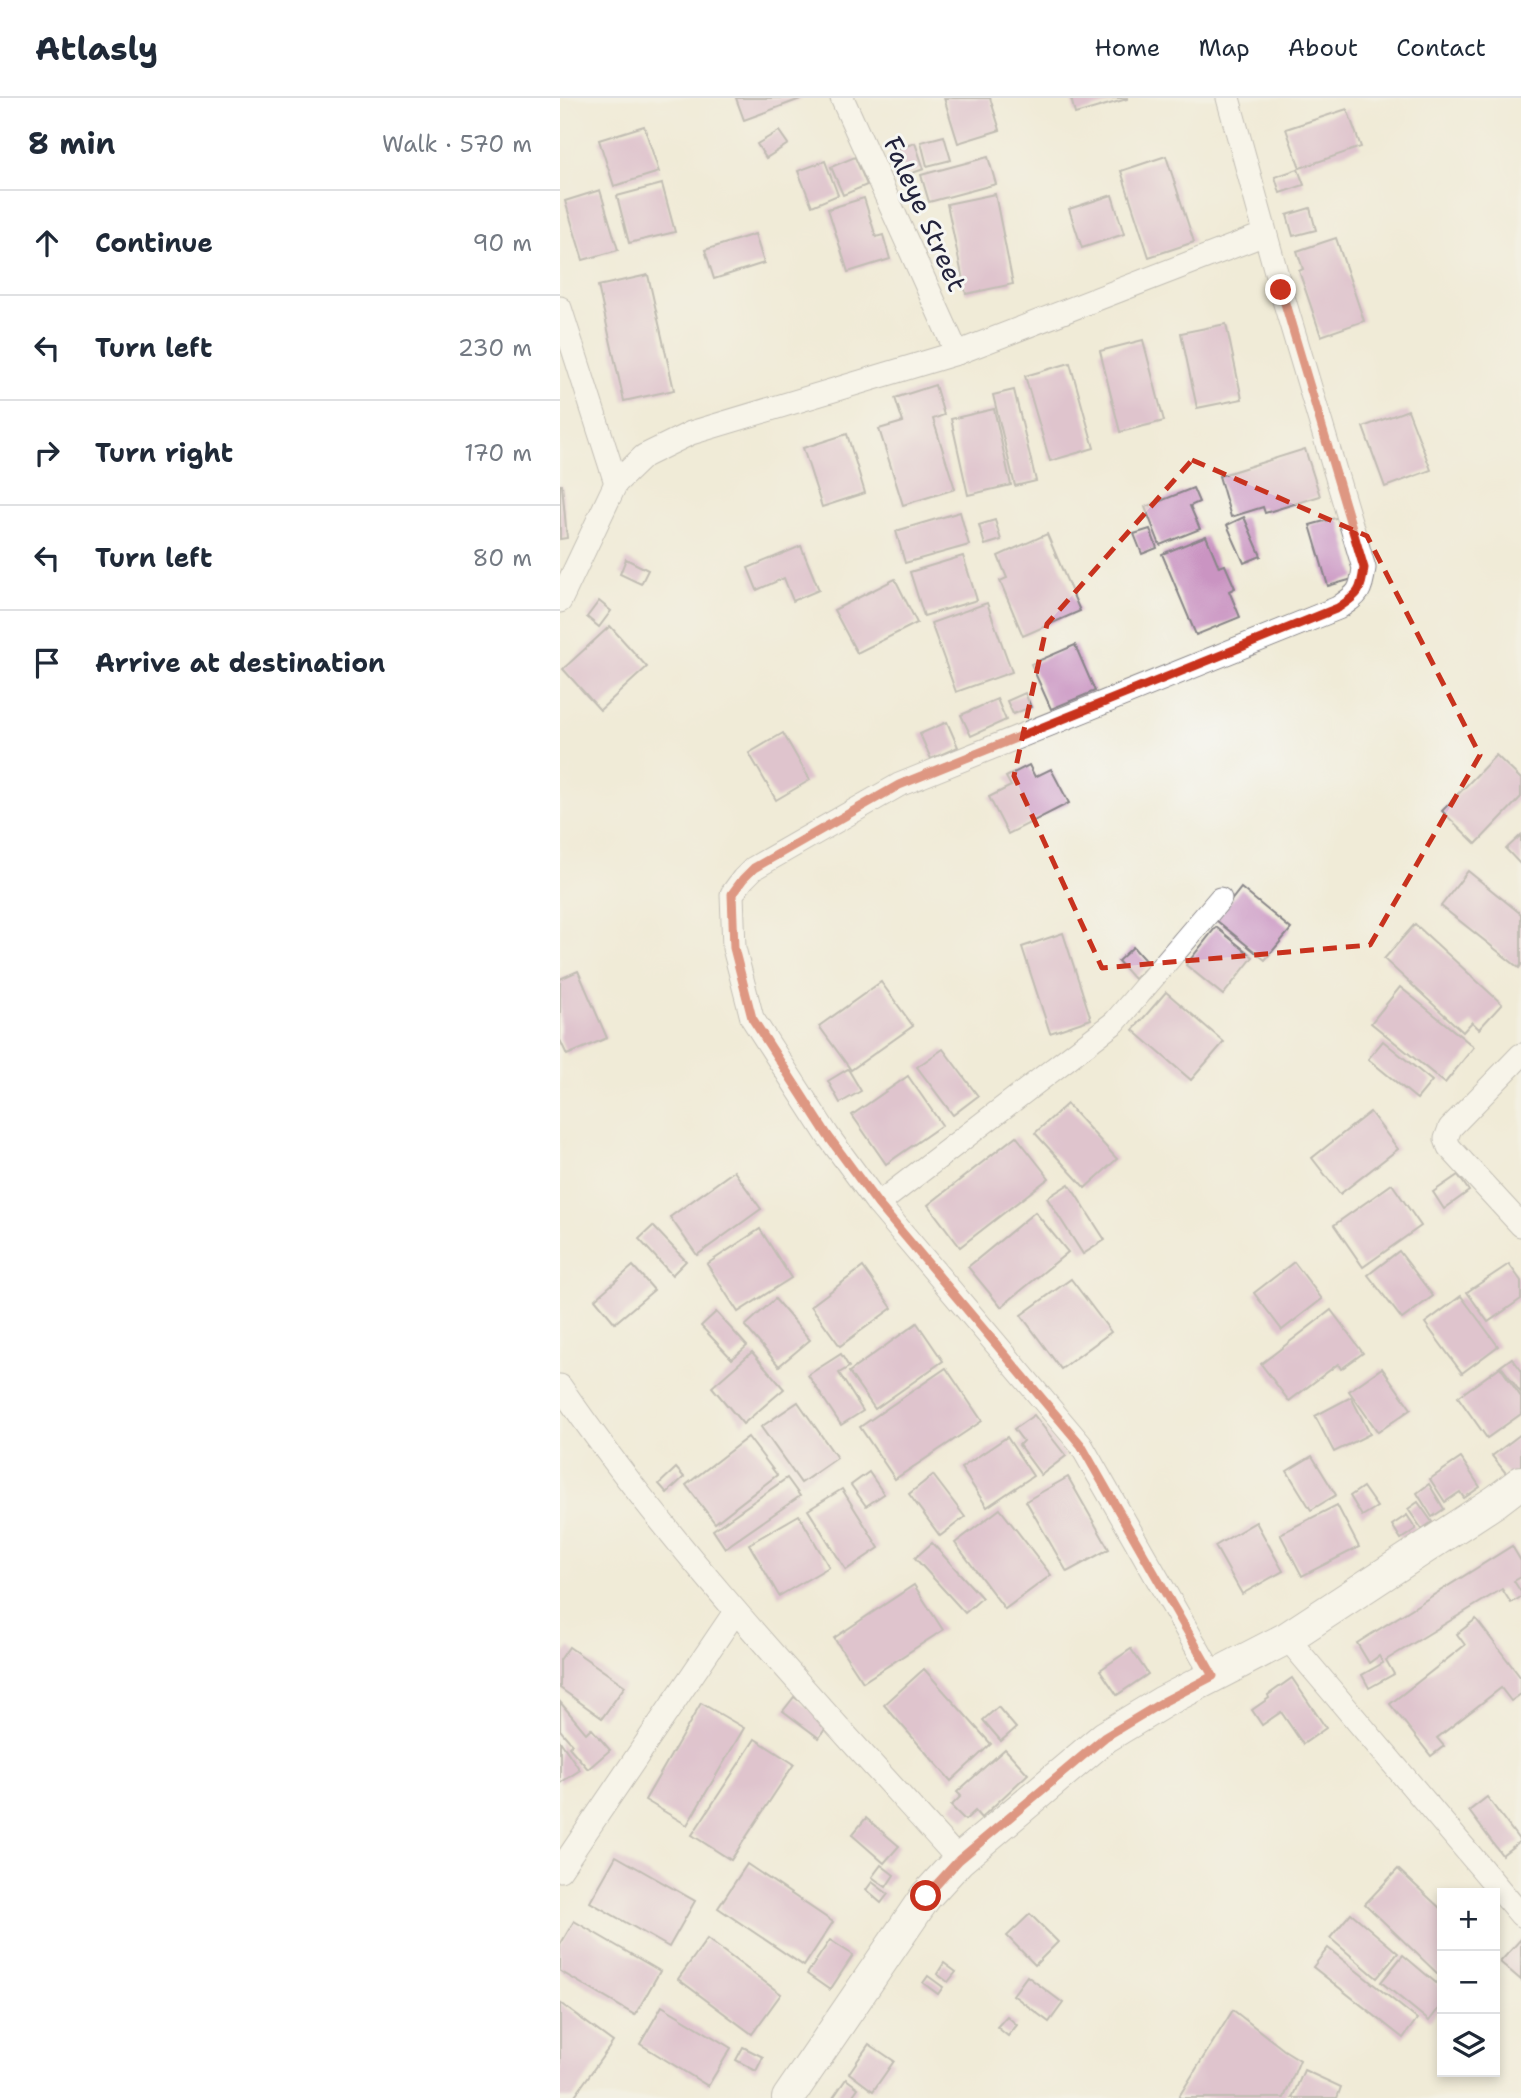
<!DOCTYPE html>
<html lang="en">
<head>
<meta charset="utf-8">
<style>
  :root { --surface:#fff; --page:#f6f6f7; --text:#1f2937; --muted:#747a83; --line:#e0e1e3 }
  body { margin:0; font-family:"Shantell Sans",sans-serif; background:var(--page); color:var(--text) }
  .controls { position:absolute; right:21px; bottom:21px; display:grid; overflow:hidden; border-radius:0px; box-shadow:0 4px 10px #0003 }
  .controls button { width:63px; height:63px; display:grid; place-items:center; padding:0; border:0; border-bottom:2px solid var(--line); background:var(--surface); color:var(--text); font:35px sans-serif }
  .stop { position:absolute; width:21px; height:21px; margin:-16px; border:5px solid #c8321e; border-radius:50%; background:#fff }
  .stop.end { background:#c8321e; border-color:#fff; box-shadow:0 2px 7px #0008 }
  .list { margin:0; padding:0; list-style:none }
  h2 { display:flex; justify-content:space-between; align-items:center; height:91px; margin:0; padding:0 28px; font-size:30px }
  h2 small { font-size:23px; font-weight:400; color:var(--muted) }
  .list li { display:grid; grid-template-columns:46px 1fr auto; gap:21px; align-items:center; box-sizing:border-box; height:105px; padding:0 28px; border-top:2px solid var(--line) }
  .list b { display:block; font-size:26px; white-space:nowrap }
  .list em { font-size:23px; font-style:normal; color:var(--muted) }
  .icon { flex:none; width:38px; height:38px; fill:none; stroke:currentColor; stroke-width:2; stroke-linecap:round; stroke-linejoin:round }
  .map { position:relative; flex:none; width:961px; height:2000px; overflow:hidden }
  header { display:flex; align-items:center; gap:42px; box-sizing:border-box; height:98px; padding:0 35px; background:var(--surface); border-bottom:2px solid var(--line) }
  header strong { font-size:33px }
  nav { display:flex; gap:38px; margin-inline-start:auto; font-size:24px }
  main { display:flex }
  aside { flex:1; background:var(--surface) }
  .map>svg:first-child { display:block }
  .building { fill:#ca94c2 }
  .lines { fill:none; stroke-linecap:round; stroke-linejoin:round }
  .street-casing { stroke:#898689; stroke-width:25 }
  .secondary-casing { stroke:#898689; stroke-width:34 }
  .street { stroke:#fff; stroke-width:23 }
  .secondary { stroke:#fff; stroke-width:32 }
  .route { stroke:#c8321e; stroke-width:9 }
  .marked { fill:none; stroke:#c8321e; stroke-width:5; stroke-dasharray:14 9; stroke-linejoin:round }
  .labels { text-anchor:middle; stroke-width:6; stroke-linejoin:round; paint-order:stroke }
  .street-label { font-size:26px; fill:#22223b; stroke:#f6f6f2 }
</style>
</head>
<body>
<header>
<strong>Atlasly</strong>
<nav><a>Home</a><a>Map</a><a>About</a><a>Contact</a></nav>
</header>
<main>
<aside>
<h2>8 min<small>Walk · 570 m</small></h2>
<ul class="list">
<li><svg class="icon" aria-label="ahead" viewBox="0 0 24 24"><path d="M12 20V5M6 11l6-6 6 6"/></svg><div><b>Continue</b></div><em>90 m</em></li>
<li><svg class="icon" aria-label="left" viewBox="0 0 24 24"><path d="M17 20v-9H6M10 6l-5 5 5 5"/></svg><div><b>Turn left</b></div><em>230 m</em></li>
<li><svg class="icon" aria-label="right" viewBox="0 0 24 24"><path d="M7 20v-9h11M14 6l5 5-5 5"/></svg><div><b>Turn right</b></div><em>170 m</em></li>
<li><svg class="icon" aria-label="left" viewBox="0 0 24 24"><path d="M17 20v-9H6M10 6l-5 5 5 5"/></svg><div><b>Turn left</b></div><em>80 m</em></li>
<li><svg class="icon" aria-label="arrive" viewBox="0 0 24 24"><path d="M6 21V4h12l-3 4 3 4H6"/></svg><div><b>Arrive at destination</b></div></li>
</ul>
</aside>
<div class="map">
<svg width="961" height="2000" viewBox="0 0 961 2000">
  <rect width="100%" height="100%" fill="#f6f6f2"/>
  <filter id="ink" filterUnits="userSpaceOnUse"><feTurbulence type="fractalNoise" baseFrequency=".0143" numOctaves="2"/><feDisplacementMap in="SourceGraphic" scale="14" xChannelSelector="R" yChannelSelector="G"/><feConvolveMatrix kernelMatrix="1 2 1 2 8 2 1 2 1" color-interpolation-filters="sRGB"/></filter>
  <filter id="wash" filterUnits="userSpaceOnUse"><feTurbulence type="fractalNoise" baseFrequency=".00686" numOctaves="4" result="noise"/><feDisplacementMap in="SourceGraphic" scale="28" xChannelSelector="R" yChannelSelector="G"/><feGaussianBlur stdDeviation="1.57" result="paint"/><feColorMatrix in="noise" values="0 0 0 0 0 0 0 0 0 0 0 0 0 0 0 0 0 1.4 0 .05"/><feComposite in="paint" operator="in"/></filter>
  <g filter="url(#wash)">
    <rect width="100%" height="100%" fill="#f0ebd7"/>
    <g id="blocks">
      <g class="building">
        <polygon points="176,0 243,0 184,22"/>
        <polygon points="384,0 430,0 440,32 398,45"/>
        <polygon points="511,0 567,0 567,1 515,16"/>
        <polygon points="787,11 801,49 740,70 726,31"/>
        <polygon points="84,28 99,74 54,88 39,42"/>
        <polygon points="219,33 228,46 206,60 197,46"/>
        <polygon points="384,38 391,62 367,68 361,44"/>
        <polygon points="355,45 364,71 346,77 337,51"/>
        <polygon points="606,58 634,144 589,159 561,73"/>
        <polygon points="295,59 307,87 283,97 271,69"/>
        <polygon points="428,59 436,86 369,104 361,77"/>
        <polygon points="265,63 278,97 252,108 238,73"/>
        <polygon points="738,71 744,87 720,95 715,79"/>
        <polygon points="102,86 115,134 69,145 57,98"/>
        <polygon points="40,92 58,152 23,162 5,103"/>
        <polygon points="435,96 453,186 406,196 387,106"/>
        <polygon points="552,97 564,136 522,150 509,111"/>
        <polygon points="304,100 316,139 323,137 330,161 288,174 268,111"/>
        <polygon points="750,110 756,132 733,138 727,117"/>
        <polygon points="195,136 204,165 154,181 145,152"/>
        <polygon points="776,140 804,223 761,238 739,173 743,171 737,153"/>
        <polygon points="88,177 114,292 64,303 38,188"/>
        <polygon points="666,226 682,301 637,310 621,235"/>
        <polygon points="583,242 604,323 560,334 540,253"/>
        <polygon points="510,265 534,350 490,363 465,278"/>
        <polygon points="375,287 384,317 373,321 395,391 343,407 319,331 343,324 335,300"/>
        <polygon points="454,292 476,383 455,388 433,297"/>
        <polygon points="434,311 451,387 408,397 391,321"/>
        <polygon points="848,312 871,372 825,389 803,329"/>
        <polygon points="287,336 305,395 262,409 243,350"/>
        <polygon points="745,351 760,398 705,415 703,409 671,419 659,378"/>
        <polygon points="0,387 2,387 7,440 0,441"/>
        <polygon points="633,390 639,404 630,408 640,431 600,447 585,409"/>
        <polygon points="400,414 409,447 345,465 336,433"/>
        <polygon points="684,419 701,458 684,465 667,427"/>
        <polygon points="779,419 796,480 768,488 750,427"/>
        <polygon points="435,422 441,442 425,447 419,427"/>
        <polygon points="590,431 597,450 582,456 574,436"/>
        <polygon points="487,436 520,513 463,538 440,483 447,480 438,458"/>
        <polygon points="646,438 659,469 665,467 675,490 669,493 680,519 636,537 602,456"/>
        <polygon points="241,448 259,492 233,503 224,480 197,492 188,470"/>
        <polygon points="403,458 417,502 364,518 350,474"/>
        <polygon points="66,461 88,472 81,486 60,476"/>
        <polygon points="335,481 357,525 297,555 274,512"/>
        <polygon points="39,503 51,513 39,529 27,519"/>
        <polygon points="427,505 452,574 396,594 371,525"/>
        <polygon points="50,528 87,569 40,612 3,571"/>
        <polygon points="515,547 535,593 491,611 471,566"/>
        <polygon points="465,595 471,609 453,616 447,603"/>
        <polygon points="437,601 446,622 411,638 401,617"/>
        <polygon points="387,624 398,649 371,661 360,636"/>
        <polygon points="223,635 250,682 216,702 189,655"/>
        <polygon points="936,657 961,681 961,699 916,746 882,713"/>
        <polygon points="469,667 475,679 491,671 509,705 448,736 429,699 451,688 446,679"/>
        <polygon points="961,737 961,767 946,751"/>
        <polygon points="908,773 961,816 961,867 959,870 881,808"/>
        <polygon points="681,790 731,831 705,862 656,822"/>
        <polygon points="855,826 942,906 919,931 912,924 903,934 824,861"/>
        <polygon points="656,829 693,859 663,897 626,867"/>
        <polygon points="503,835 531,921 490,935 462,849"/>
        <polygon points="573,849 589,867 574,881 558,863"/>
        <polygon points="18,873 47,940 7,957 0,942 0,881"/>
        <polygon points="321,884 353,928 291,972 259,928"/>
        <polygon points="840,889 914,949 885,985 811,925"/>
        <polygon points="606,894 664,944 631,982 573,932"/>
        <polygon points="823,943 872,983 857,1001 808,961"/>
        <polygon points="383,951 418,998 393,1017 357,969"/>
        <polygon points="288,971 301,993 280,1005 268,983"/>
        <polygon points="348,978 382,1027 326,1066 292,1017"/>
        <polygon points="507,1006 557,1061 525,1090 475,1035"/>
        <polygon points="810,1014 838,1051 780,1096 752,1060"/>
        <polygon points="456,1038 489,1080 400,1149 368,1107"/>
        <polygon points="174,1073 201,1111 137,1157 110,1119"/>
        <polygon points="898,1077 909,1093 884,1111 873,1094"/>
        <polygon points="509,1086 545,1142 523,1156 487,1100"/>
        <polygon points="832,1086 861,1128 803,1169 774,1127"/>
        <polygon points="475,1114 508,1154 441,1209 408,1169"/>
        <polygon points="93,1128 126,1163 112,1177 79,1141"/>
        <polygon points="200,1131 231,1180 178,1214 147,1166"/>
        <polygon points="839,1153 873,1198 842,1221 808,1177"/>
        <polygon points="734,1164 762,1201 722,1232 694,1195"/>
        <polygon points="949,1166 961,1183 961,1201 928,1224 907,1194"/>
        <polygon points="73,1168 94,1192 55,1225 35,1201"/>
        <polygon points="303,1169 332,1210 280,1248 251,1208"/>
        <polygon points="511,1181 551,1234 501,1271 461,1217"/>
        <polygon points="901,1198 938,1248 902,1275 865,1225"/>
        <polygon points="215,1201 250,1242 219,1268 185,1228"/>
        <polygon points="771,1212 803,1255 781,1271 778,1266 729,1303 701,1266"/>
        <polygon points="156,1214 187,1248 172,1261 141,1228"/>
        <polygon points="357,1225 383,1263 315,1311 289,1274"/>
        <polygon points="192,1254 224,1291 183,1326 152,1289"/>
        <polygon points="281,1256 289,1269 279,1275 303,1313 281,1327 248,1277"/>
        <polygon points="952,1260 961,1272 961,1295 941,1268"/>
        <polygon points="940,1269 961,1299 961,1316 927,1340 898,1299"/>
        <polygon points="386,1270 422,1323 335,1381 300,1329"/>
        <polygon points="822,1270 851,1311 818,1334 789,1293"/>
        <polygon points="791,1299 810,1336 774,1354 755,1318"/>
        <polygon points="238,1304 277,1360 241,1385 201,1329"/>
        <polygon points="474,1317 506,1358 481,1377 459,1347 463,1343 454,1331"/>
        <polygon points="961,1336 961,1370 949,1379 932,1358"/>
        <polygon points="188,1339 217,1377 155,1425 126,1387"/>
        <polygon points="447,1339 473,1378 427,1409 401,1370"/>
        <polygon points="752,1358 776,1397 751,1412 727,1373"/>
        <polygon points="901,1360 920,1389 904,1400 900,1394 885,1404 870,1381"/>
        <polygon points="116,1370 124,1379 107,1395 99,1386"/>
        <polygon points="309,1374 324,1396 306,1408 291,1387"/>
        <polygon points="373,1377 405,1419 380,1438 349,1396"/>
        <polygon points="508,1379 549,1451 507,1474 466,1403"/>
        <polygon points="227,1380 240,1398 165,1450 153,1432"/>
        <polygon points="869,1386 884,1411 872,1419 857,1395"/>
        <polygon points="803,1389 817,1409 802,1418 790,1398"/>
        <polygon points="282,1391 319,1450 286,1472 248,1412"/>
        <polygon points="858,1404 872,1424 862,1431 848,1411"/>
        <polygon points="777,1407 799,1449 742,1478 720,1436"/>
        <polygon points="440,1411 491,1477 445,1511 395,1445"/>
        <polygon points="239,1417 269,1469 219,1498 189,1446"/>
        <polygon points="847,1417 856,1431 841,1441 832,1427"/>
        <polygon points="696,1424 723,1473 682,1496 655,1448"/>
        <polygon points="372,1445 422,1500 405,1515 355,1460"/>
        <polygon points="952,1448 961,1463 961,1479 954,1483 961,1494 961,1499 951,1505 942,1491 826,1562 834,1576 809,1590 802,1577 823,1565 819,1558 809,1565 797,1545"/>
        <polygon points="354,1487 383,1532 303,1584 274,1540"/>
        <polygon points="916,1521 961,1580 961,1596 951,1603 941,1590 877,1640 884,1648 871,1658 830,1606 905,1547 897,1536"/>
        <polygon points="9,1549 65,1588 42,1620 0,1590 0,1562"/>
        <polygon points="571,1551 588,1576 557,1597 540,1572"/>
        <polygon points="364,1571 431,1646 391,1683 324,1607"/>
        <polygon points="732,1580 766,1630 743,1646 721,1614 702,1627 692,1612 709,1600 708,1597"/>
        <polygon points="234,1599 269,1625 259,1640 223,1613"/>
        <polygon points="0,1604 26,1635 31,1630 50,1652 28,1671 9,1649 12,1646 0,1632"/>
        <polygon points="141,1605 184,1630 127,1727 85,1702"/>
        <polygon points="438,1609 456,1630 441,1643 423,1622"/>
        <polygon points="195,1641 234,1666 171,1762 132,1737"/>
        <polygon points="0,1643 20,1672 0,1685"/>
        <polygon points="445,1651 468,1676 421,1720 415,1713 405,1722 391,1708 401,1698 397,1694"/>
        <polygon points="927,1699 960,1743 942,1757 909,1713"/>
        <polygon points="306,1720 339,1748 324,1765 292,1737"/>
        <polygon points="56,1758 135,1803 109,1849 30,1804"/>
        <polygon points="187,1766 273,1824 244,1868 158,1810"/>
        <polygon points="321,1767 334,1777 326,1789 312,1779"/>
        <polygon points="838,1771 882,1812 882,1880 805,1806"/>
        <polygon points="312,1784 328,1796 321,1805 306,1792"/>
        <polygon points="791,1815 838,1855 817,1880 770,1840"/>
        <polygon points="470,1816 498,1844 475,1867 447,1838"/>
        <polygon points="14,1823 100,1873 75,1917 0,1873 0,1847"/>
        <polygon points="147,1841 221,1896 192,1936 118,1881"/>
        <polygon points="961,1841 961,1882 940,1864"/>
        <polygon points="270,1842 293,1857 270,1892 247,1876"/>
        <polygon points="768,1850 857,1921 843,1940 753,1869"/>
        <polygon points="843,1857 882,1890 882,1906 869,1923 821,1884"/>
        <polygon points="384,1865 396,1874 388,1884 377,1876"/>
        <polygon points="368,1878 383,1889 378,1896 363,1885"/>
        <polygon points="467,1878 503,1905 489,1924 453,1897"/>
        <polygon points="0,1905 53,1944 13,2000 0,2000"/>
        <polygon points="102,1908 171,1950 148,1988 80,1946"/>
        <polygon points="673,1912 724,1952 740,1962 724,2000 618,2000"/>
        <polygon points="447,1918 457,1927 448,1938 437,1929"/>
        <polygon points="309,1946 334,1963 313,1993 289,1975"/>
        <polygon points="183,1949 203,1959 196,1973 176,1962"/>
        <polygon points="744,1972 781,1989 777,2000 732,2000"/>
        <polygon points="286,1981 298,1990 291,2000 273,2000"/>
      </g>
    </g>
  </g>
  <g filter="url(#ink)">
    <use href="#blocks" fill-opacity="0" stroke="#898689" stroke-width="2"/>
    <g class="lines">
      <defs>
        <g id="street">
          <polyline points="282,0 397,255"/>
          <polyline points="0,210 56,385"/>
          <polyline points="0,503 56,385 84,358 131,335 397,255 705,136"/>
          <polyline points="961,957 890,1030 886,1041 889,1049 961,1127"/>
          <polyline points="318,1106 555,924 660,801"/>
          <path d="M 0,1288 C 117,1458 261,1609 399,1762"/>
          <polyline points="727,1540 961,1817"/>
          <path d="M 653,1578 L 521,1347 L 318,1106 L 268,1038 L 192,920 L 174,850 L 172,796 L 183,781 L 194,770 L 339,687 L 778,510 C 798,496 801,495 804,470 L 721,192 L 668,0"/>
          <polyline points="0,1772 175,1514"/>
        </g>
        <polyline id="secondary" points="228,2000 366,1798 399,1762 545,1639 603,1604 727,1540 936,1403 961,1384"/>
      </defs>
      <use href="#street" class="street-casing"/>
      <use href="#secondary" class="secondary-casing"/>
      <use href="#street" class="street"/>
      <use href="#secondary" class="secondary"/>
    </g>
  </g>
  <g class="lines" filter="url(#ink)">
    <path class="route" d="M 366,1798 L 399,1762 L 545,1639 L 603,1604 L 653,1578 L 521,1347 L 318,1106 L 268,1038 L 192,920 L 174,850 L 172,796 L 183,781 L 194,770 L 339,687 L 778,510 C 798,496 801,495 804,470 L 721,192"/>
  </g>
  <path d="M0 0H961V2000H0ZM 632,362 L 807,438 L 920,657 L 810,847 L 542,870 L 454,678 L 487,526 Z" fill="#f0ebd7" fill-opacity=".55" fill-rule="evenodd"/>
  <path class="marked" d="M 632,362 L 807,438 L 920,657 L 810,847 L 542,870 L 454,678 L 487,526 Z"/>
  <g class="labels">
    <g class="street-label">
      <text transform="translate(365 116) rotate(66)" y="9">Faleye Street</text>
    </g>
  </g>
</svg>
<div class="controls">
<button>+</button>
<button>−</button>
<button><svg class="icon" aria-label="layers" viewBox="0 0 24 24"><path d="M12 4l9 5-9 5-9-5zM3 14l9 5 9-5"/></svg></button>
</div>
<div class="stop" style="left:366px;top:1798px"></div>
<div class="stop end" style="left:721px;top:192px"></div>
</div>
</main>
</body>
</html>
